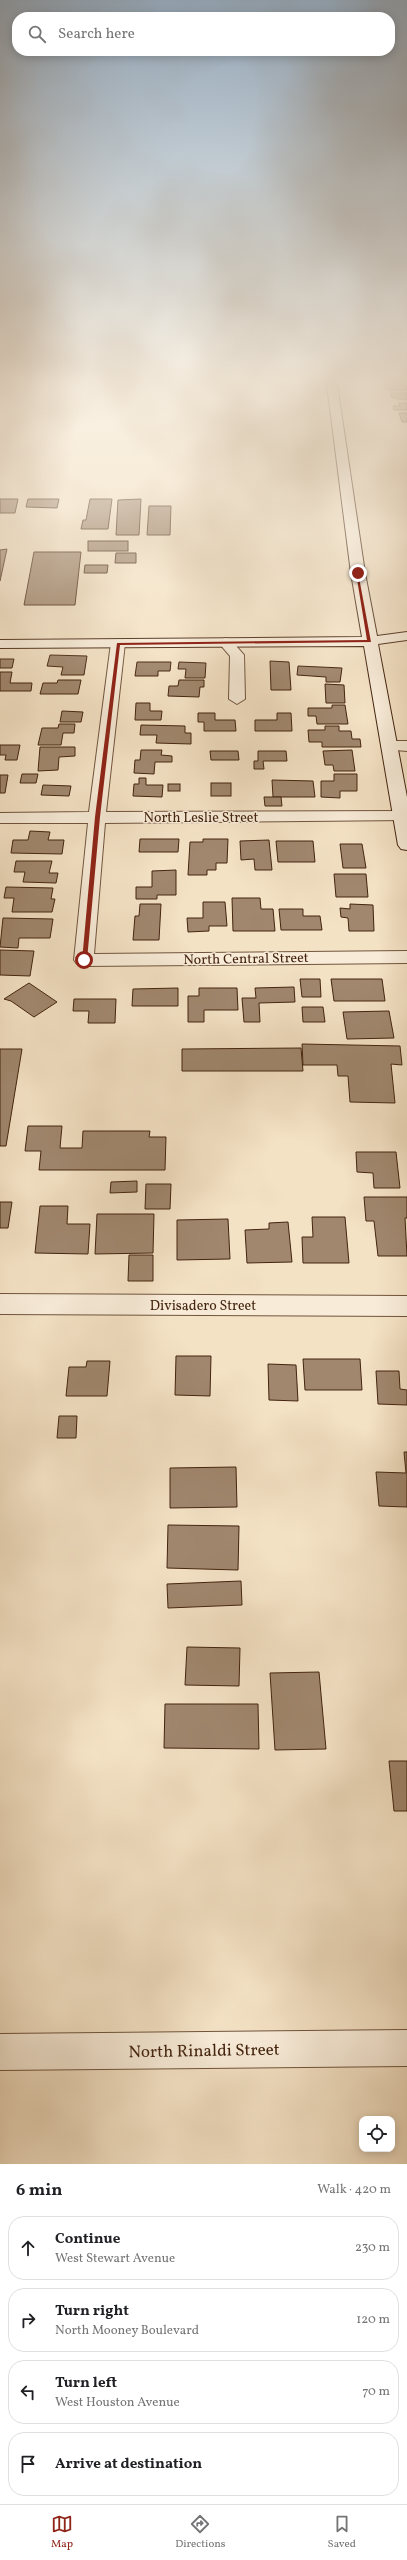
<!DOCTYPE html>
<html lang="en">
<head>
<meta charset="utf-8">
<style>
  :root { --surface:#fff; --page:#f6f6f6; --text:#202124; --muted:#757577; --line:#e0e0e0; --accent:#8f2418 }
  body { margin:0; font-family:Vollkorn,serif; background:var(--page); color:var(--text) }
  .controls { position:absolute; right:12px; bottom:12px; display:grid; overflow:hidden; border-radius:8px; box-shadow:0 2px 10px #0003 }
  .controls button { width:36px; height:36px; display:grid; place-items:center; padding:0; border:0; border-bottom:1px solid var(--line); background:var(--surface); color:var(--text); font:20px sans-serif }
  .stop { position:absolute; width:12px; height:12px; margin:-9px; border:3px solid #8f2418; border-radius:50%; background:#fff }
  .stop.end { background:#8f2418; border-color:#fff; box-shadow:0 1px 4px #0008 }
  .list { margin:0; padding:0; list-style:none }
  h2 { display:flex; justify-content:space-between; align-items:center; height:52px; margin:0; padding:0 16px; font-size:17px }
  h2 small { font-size:13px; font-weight:400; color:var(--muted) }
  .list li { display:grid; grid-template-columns:26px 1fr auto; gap:12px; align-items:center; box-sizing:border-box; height:64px; margin:0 8px 8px; padding:0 8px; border:1px solid var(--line); border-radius:16px }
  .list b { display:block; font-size:15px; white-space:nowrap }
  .list p { margin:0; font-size:13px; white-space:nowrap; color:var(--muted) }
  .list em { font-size:13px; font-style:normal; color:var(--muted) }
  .icon { flex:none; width:22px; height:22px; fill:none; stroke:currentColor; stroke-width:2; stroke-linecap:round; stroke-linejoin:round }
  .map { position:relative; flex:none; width:407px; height:2164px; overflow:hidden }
  .search { position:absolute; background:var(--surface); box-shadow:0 2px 10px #0003; left:12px; right:12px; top:12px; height:44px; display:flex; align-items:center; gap:10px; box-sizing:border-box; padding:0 14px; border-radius:16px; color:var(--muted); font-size:15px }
  .sheet { height:340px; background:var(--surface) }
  nav { display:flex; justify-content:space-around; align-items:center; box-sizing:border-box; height:56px; border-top:1px solid var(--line); background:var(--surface); font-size:11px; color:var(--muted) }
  nav a { display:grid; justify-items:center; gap:2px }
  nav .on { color:var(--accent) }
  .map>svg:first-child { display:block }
  .building { fill:#a0876e; stroke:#44240f }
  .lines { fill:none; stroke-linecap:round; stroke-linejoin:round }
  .street-casing { stroke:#70543c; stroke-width:2 }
  .secondary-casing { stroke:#44240f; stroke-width:2 }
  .street { fill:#f8ecd9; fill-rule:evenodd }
  .secondary { fill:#f8ecd9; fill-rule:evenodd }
  .route { fill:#8f2418 }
  .labels { text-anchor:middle; stroke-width:3; stroke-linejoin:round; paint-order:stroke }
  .street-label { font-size:14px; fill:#44240f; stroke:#f8ecd9 }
  .near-street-label { font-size:17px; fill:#44240f; stroke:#f8ecd9 }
</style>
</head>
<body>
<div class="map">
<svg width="407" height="2164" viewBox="0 0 407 2164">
  <rect width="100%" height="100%" fill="#f4e2c5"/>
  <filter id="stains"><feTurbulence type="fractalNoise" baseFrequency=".005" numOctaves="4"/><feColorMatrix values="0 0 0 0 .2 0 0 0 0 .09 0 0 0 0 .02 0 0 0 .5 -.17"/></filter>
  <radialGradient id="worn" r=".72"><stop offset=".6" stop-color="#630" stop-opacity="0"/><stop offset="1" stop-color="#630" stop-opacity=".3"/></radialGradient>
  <g class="building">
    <polygon points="384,381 404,381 407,390 387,390"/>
    <polygon points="390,393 407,393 407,400 392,398"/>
    <polygon points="399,403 407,403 407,410 394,410 393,406 400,406"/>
    <polygon points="399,413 407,413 407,422 402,422"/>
    <polygon points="0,499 18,499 15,513 0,513"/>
    <polygon points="28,499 59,499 57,508 26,507"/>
    <polygon points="90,499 112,499 108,529 81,529 83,520 86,520"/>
    <polygon points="141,499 139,535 116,535 118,500"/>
    <polygon points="149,506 171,506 170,535 147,535"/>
    <rect x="88" y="541" width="40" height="10"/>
    <polygon points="7,549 0,581 0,550"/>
    <polygon points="34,552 81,552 75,605 24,605"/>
    <polygon points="116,553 136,553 136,563 115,563"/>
    <polygon points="85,565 108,565 107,573 84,573"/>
    <polygon points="50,655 87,656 84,675 61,675 63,667 47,666"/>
    <polygon points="0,659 14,659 12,668 0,668"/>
    <polygon points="270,661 289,662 291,690 271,690"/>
    <polygon points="137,662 171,662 170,671 158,671 158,676 135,676"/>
    <polygon points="179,662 206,663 205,678 185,678 186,669 178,669"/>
    <polygon points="298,666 342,668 340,682 326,682 326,677 297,675"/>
    <polygon points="0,672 12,672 10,683 32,683 31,691 0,691"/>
    <polygon points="58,680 81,680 78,694 40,694 43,683 57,683"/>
    <polygon points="179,680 204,680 204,687 200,687 199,697 168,696 169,686 178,686"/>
    <polygon points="325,684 344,685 345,703 326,703"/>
    <polygon points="136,703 150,703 150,711 162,711 161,720 135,720"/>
    <polygon points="332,705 345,705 348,724 317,724 316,716 308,716 308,708 332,708"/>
    <polygon points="62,711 83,712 81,722 60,722"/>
    <polygon points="198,713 215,713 215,720 235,720 236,731 204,731 204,722 198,722"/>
    <polygon points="277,713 291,713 292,731 255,731 255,720 277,720"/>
    <polygon points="59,724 75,724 74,733 63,733 61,745 38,745 42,728 58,728"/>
    <polygon points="141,725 185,726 185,733 191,733 191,744 156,743 157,735 140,735"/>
    <polygon points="325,726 339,726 339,731 351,731 352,739 360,739 361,747 322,747 322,742 309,742 308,730 325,730"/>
    <polygon points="0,745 20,745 17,760 5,760 6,755 0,755"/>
    <polygon points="40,747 75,747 75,756 59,757 58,770 38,771"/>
    <polygon points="141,750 162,750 161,755 172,756 172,762 155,762 154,774 134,773 135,760 140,760"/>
    <polygon points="352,750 355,771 334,771 333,765 325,765 323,751"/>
    <polygon points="210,751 238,751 239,760 211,760"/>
    <polygon points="258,751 286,751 287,761 263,761 264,769 254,769 254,761 258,761"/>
    <polygon points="22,774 38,774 36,783 20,783"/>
    <polygon points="334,774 357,774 357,791 340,791 340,798 321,797 321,781 334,781"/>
    <polygon points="0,775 8,775 5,793 0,793"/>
    <polygon points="139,778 146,778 146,785 163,785 162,797 133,796 134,784 139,784"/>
    <polygon points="272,780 313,781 315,797 273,797"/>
    <rect x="211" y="783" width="20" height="13"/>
    <rect x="168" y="784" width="12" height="7"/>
    <polygon points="43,785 71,786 69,796 41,795"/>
    <polygon points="264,797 281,797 282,806 265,806"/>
    <polygon points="30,831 50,832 48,840 64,840 62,854 11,853 13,840 28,840"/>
    <polygon points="140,839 179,839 178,852 139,852"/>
    <polygon points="203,839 228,839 227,863 216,863 216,870 207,870 207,875 188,875 190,842 203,842"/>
    <polygon points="269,840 272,870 255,870 254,859 241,860 240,841"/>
    <polygon points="276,841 313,841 315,862 278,862"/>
    <polygon points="340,844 362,844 366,868 343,868"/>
    <polygon points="16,861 52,861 49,873 58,873 56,883 23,882 25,872 14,872"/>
    <polygon points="176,870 176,895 157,895 157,899 136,899 136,887 152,887 152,871"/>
    <polygon points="334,874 366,874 368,897 336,897"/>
    <polygon points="6,887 53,888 51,899 55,899 52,912 12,912 14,898 4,898"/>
    <polygon points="232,898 260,898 261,909 273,909 275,931 233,931"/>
    <polygon points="203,902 225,902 227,926 209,926 209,931 188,932 187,918 203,918"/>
    <polygon points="140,904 161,904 159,940 133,940 135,916 139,916"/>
    <polygon points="350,904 373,905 374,931 349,931 348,918 341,917 340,908 350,909"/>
    <polygon points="279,909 303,909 303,916 320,916 322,930 281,930"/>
    <polygon points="3,918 53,919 50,938 19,938 18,948 0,947"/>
    <polygon points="0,950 34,951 30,976 0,975"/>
    <polygon points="300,979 320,979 321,997 302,997"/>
    <polygon points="331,979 382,979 385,1001 334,1001"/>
    <polygon points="29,983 57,1002 34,1017 11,1001 4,999"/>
    <polygon points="294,987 295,1002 259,1003 260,1022 244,1022 242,998 256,998 255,988"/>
    <polygon points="178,988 178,1006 132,1006 133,989"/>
    <polygon points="199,988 237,988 238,1010 204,1010 204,1022 188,1022 188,996 199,996"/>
    <polygon points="74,999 116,999 115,1023 88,1023 89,1011 73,1011"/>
    <polygon points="302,1007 323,1007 325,1022 303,1022"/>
    <polygon points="389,1011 394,1038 347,1039 343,1012"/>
    <polygon points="302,1044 400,1046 402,1065 391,1064 395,1103 350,1102 348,1076 338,1076 337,1065 303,1065"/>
    <polygon points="301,1048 303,1071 182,1071 182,1049"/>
    <polygon points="0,1049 22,1049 6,1146 0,1146"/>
    <polygon points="28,1126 62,1126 60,1148 82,1148 83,1131 150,1131 149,1137 166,1137 165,1170 39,1170 41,1151 25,1151"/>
    <polygon points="356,1152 396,1152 400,1188 374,1188 373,1173 357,1172"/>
    <polygon points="137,1181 137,1192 110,1193 111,1182"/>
    <polygon points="146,1184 171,1184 170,1209 145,1209"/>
    <polygon points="364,1197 407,1197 407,1218 405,1218 407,1256 378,1256 374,1221 366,1221"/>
    <polygon points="0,1202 12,1202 8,1228 0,1228"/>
    <polygon points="40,1206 68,1206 67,1224 90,1224 88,1254 35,1253"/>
    <polygon points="97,1214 154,1214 153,1253 95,1254"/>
    <polygon points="312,1217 345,1217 349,1263 303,1263 302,1237 313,1237"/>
    <polygon points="228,1219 230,1259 177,1260 177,1220"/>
    <polygon points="288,1222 292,1262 247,1263 245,1230 269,1229 269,1223"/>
    <polygon points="129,1255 153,1255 153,1281 128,1281"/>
    <polygon points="176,1356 211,1356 210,1396 175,1395"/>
    <polygon points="303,1359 360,1359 362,1390 305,1390"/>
    <polygon points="87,1361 110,1361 107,1396 66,1396 69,1367 86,1367"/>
    <polygon points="268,1364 296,1365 298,1401 269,1400"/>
    <polygon points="376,1371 399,1371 400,1389 407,1390 407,1405 378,1404"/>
    <polygon points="59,1416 77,1416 76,1438 57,1438"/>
    <polygon points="404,1452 407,1452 407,1507 379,1506 376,1472 406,1473"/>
    <polygon points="236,1467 237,1507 170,1508 170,1468"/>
    <polygon points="168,1525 239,1526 238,1570 167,1568"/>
    <polygon points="241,1581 242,1605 168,1608 167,1584"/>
    <polygon points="187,1647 240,1648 239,1686 185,1685"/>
    <polygon points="319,1672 326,1749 275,1750 270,1673"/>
    <polygon points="165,1704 258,1704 259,1749 164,1748"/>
    <polygon points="389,1761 407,1761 407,1811 394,1811"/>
  </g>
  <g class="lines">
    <defs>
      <g id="street">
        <polygon points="0,377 30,377 25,380 0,381"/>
        <polygon points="225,638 230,639 244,655 245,699 237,704 229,699 230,656 218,642"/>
        <polygon points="118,639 125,643 106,812 402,811 407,812 407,820 105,823 94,954 407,951 407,963 84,966 77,964 74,960 88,823 0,823 0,813 89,812 111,643"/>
        <polygon points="389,741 407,741 407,751 383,749 381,746"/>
        <polygon points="0,1294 407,1296 407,1316 0,1314"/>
        <polygon points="407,2030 407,2066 0,2070 0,2034"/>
      </g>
      <polygon id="secondary" points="326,377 336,377 365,573 377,636 407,632 407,640 378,644 407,797 407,850 401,849 398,845 364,646 0,648 0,640 362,637 351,573"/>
    </defs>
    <use href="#street" class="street-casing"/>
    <use href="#secondary" class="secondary-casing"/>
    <use href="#street" class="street"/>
    <use href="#secondary" class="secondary"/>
  </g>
  <linearGradient id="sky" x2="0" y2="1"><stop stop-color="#95acc1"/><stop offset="0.56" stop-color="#faf2e5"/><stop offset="1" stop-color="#faf2e5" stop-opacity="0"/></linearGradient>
  <rect width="407" height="679" fill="url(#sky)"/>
  <polygon class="route" points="358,572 371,642 120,645 100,817 87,960 82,961 95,817 117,643 367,640 356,573"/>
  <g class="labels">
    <g class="street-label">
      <text x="201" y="822">North Leslie Street</text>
      <text transform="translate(246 958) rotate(-1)" y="5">North Central Street</text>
      <text x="203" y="1310">Divisadero Street</text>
    </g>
    <g class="near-street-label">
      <text transform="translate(204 2050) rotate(-1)" y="6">North Rinaldi Street</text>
    </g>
  </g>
  <rect width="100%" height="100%" filter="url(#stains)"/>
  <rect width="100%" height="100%" fill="url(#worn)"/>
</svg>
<div class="controls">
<button><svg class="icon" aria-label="locate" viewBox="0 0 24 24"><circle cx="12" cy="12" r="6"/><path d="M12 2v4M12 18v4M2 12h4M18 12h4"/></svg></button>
</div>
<div class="stop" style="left:84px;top:960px"></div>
<div class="stop end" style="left:358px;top:573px"></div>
<div class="search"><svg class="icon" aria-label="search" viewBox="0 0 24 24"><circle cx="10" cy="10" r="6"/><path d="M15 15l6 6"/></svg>Search here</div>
</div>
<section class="sheet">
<h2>6 min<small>Walk · 420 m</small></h2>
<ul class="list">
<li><svg class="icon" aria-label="ahead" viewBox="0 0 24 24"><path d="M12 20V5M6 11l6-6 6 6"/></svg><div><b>Continue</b><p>West Stewart Avenue</p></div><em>230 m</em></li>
<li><svg class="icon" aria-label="right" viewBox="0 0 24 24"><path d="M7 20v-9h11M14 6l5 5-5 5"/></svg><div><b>Turn right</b><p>North Mooney Boulevard</p></div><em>120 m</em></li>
<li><svg class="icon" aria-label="left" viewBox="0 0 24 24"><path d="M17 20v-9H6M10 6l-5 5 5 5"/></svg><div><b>Turn left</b><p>West Houston Avenue</p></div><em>70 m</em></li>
<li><svg class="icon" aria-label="arrive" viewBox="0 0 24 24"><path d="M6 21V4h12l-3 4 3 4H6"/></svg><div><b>Arrive at destination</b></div></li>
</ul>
</section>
<nav>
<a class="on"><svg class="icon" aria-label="map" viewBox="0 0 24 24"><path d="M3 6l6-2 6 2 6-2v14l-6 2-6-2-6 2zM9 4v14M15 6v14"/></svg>Map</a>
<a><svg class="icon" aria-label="directions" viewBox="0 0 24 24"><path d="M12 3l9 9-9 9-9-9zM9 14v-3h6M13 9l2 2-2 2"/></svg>Directions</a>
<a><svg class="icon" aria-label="saved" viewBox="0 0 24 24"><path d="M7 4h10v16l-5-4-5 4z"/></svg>Saved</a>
</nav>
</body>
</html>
